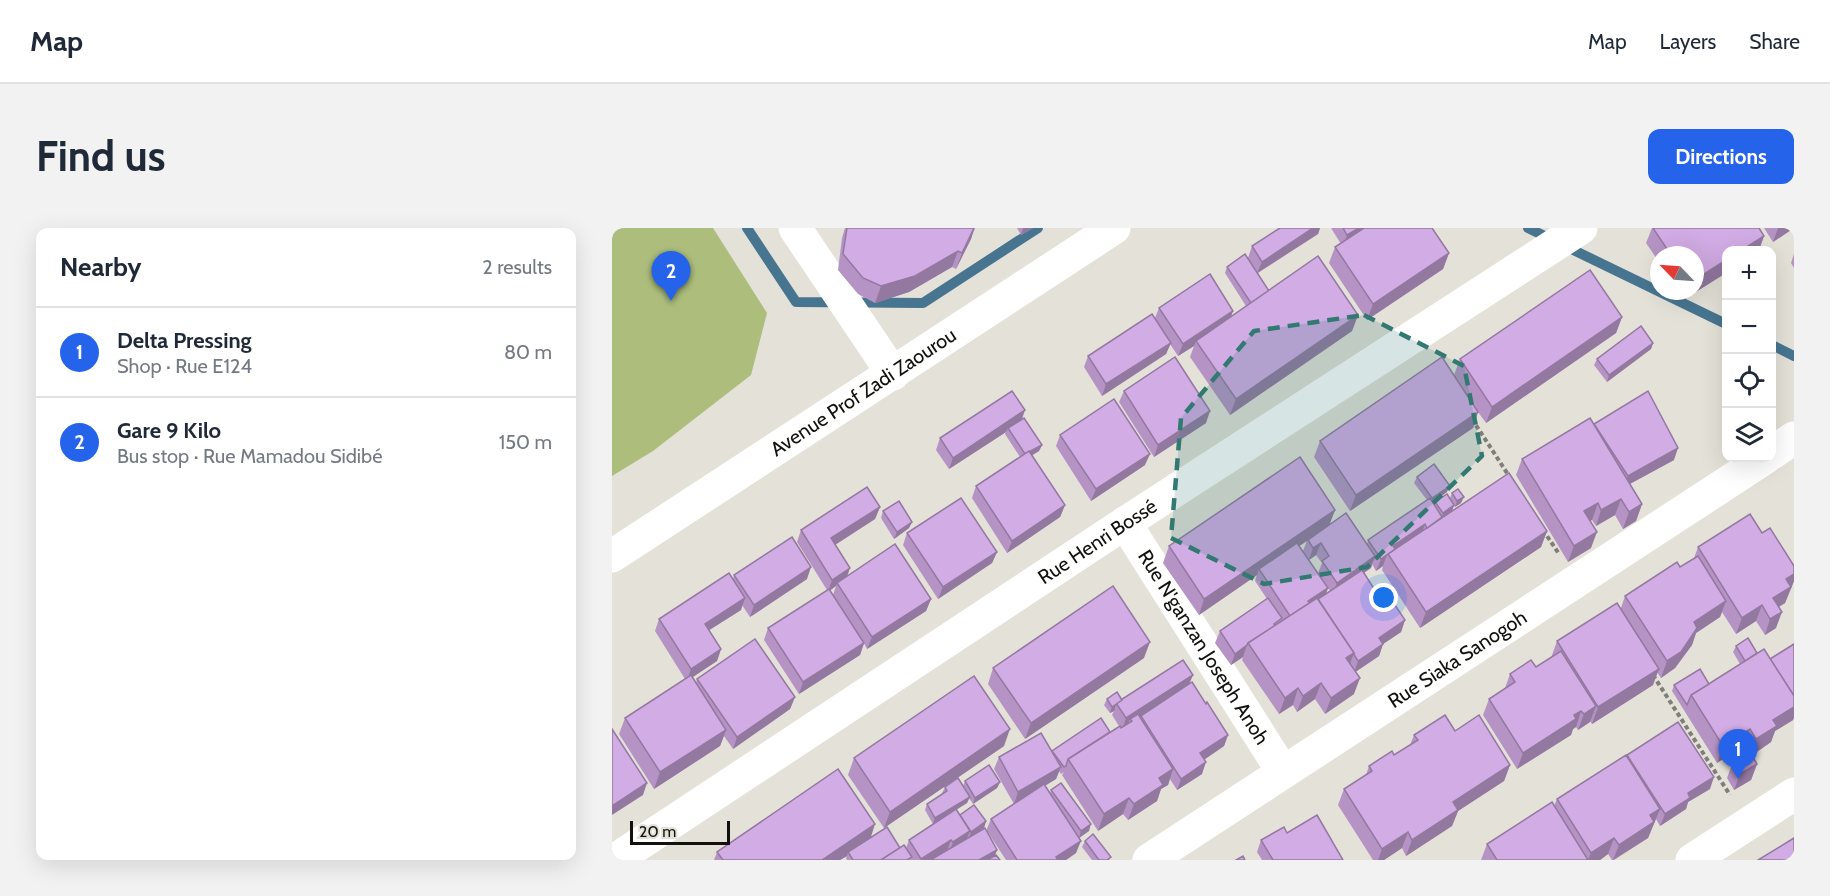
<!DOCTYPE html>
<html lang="en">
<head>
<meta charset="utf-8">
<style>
  :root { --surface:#fff; --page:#f2f2f3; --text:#1f2937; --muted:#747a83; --line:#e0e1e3; --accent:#2563eb }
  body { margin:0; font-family:Cabin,sans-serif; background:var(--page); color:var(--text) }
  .controls { position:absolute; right:18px; top:18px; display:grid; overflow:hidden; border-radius:12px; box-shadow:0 6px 24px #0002 }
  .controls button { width:54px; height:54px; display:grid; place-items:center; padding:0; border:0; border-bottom:2px solid var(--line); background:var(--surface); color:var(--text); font:30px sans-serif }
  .compass { position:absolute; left:1038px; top:18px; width:54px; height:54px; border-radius:50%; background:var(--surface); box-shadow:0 6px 24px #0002; rotate:295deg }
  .scale { position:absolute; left:18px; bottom:15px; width:100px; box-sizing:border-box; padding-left:6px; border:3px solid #12110e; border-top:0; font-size:16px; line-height:21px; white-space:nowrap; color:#12110e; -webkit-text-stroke:4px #e4e1d8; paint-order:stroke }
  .you { position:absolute; left:772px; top:370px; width:21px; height:21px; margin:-15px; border:4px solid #fff; border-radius:50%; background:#1a73e8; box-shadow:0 0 0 9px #1a73e833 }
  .badge { display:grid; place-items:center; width:39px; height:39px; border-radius:50%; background:var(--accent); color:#fff; font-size:20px; font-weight:700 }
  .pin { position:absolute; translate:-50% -50px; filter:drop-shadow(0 2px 3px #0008) }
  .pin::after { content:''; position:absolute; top:32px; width:21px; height:18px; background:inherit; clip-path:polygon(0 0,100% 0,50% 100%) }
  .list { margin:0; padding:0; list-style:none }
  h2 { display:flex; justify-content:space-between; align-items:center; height:78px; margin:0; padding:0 24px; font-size:26px }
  h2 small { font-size:20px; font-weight:400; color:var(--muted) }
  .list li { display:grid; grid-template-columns:39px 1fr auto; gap:18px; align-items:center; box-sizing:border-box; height:90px; padding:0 24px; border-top:2px solid var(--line) }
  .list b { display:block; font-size:22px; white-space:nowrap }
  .list p { margin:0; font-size:20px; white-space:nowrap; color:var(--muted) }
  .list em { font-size:20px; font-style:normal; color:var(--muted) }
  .icon { flex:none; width:33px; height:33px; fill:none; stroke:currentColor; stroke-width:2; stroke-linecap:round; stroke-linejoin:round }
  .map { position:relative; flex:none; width:1182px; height:632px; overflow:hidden; border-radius:12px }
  header { display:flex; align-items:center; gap:36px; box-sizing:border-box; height:84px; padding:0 30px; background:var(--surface); border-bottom:2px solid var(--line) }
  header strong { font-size:28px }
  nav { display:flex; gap:33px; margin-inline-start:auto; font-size:21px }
  .intro { display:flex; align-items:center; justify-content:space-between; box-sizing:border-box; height:144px; padding:0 36px }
  h1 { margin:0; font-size:42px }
  .button { padding:15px 27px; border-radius:12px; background:var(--accent); color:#fff; font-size:21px; font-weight:700 }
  main { display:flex; gap:36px; padding:0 36px }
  aside { flex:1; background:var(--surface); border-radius:12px; box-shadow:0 6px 24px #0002 }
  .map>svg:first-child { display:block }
  .green { fill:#acbd7c }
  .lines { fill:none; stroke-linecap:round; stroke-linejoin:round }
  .stream { stroke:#477590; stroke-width:10 }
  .path { stroke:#807e78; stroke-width:4; stroke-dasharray:4.5 3; stroke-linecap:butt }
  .minor { stroke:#fff; stroke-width:33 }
  .major { stroke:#fff; stroke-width:33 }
  .wall { fill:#b594c5; fill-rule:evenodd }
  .shaded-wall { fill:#9378a0 }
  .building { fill:#d2ace5; stroke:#9378a0; stroke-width:1.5 }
  .marked { fill:#327972; fill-opacity:0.2; stroke:#327972; stroke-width:4.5; stroke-dasharray:12 8; stroke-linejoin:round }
  .labels { text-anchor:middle; stroke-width:6; stroke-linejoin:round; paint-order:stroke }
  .street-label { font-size:20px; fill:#12110e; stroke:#e4e1d8 }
</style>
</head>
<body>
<header>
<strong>Map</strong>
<nav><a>Map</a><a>Layers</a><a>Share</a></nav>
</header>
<div class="intro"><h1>Find us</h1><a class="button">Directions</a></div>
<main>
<aside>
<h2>Nearby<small>2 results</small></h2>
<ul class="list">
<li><span class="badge">1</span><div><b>Delta Pressing</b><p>Shop · Rue E124</p></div><em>80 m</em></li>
<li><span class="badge">2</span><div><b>Gare 9 Kilo</b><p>Bus stop · Rue Mamadou Sidibé</p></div><em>150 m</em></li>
</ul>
</aside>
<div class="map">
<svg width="1182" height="632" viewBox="0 0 1182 632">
  <rect width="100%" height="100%" fill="#e4e1d8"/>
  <polygon class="green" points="0,0 101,0 155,85 139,147 41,223 0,248"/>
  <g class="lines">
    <g class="stream">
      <polyline points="135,0 184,74 311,75 426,0"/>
      <polyline points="916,0 1114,96"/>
      <polyline points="1160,117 1182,128"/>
    </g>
    <g class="path">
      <polyline points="860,191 897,248"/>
      <polyline points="931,302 947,326"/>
      <polyline points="1041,447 1118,567"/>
    </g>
    <g class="minor">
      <polyline points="183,0 281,146"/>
      <polyline points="1160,225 1182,210"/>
      <path id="s1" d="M 513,295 L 671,544"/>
      <path id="s2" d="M 3,632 L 513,295 L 969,0"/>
      <path id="s3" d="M 537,632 L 1153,230"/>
      <polyline points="1080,632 1182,566"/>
    </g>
    <path class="major" id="s4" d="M 0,328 L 502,0"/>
  </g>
  <g class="wall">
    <polygon points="233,0 363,0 359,11 344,41 340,39 297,64 263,75 246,66 226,42 230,10"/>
    <polygon points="405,0 421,0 409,7"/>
    <polygon points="668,0 708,0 706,6 646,45 657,63 746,87 740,103 618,187 578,129 582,118 566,128 558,116 554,126 490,168 472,139 476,128 543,90 547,80 619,89 634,78 613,45 615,39 636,30 640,18"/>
    <polygon points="719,0 820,0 837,25 831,41 755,92 717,35 723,19 729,16"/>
    <polygon points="1040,0 1147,0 1152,8 1147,22 1114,22 1114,45 1071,72 1065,63 1083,63 1083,27 1047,27 1047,34 1034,15"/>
    <polygon points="1152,0 1182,0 1161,14"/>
    <polygon points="1182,26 1182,40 1179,35"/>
    <polygon points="1010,89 1004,105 874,195 866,184 861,200 738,283 702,229 708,213 842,147 848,131"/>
    <polygon points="1041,115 1039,121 995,154 982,137 985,131"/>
    <polygon points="512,163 594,195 542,229 507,174"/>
    <polygon points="410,191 430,217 427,223 420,227 453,277 448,289 395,325 360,270 364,258 408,229 393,206 394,204 337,241 324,222 328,210"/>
    <polygon points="982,196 1062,232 1018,256 1030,276 1024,293 1011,301 1003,287 984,298 980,292 978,293 979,320 956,334 904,247 910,231"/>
    <polygon points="448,207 533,237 479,273 444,218"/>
    <path d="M 805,249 L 835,264 L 821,274 L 822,276 L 823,274 L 838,270 L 840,265 L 849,275 L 843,279 L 842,278 L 840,283 L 935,303 L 929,319 L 808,400 L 770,342 L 771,338 L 764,343 L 760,336 L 759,340 L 752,345 L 768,370 L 793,392 L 789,404 L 771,416 L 767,428 L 743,444 L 742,466 L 713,486 L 703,471 L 685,484 L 681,477 L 667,486 L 630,432 L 631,429 L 619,437 L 603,415 L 608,403 L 655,371 L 643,353 L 645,347 L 587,387 L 551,335 L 557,318 L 723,282 L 717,297 L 755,316 L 756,312 L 815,272 L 802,255 ZM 695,312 L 691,323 L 697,332 L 704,327 L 710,335 L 706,345 L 718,363 L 714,366 L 687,318 Z"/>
    <path d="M 268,279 L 263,291 L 223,317 L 235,348 L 319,371 L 314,383 L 255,421 L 252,415 L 248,427 L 187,466 L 152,412 L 156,400 L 215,362 L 185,314 L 189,302 ZM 224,358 L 221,367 L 218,362 Z"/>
    <polygon points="271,283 300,294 297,300 282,311 269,290"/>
    <polygon points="295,305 385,324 380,335 326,371 291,317"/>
    <polygon points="1150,305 1182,338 1182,353 1173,375 1167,379 1164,400 1153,407 1144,393 1124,406 1110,384 1108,389 1084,405 1080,417 1063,440 1049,450 1045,444 1041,457 980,496 978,493 978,494 966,502 964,499 961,501 959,507 905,541 871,487 877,471 893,460 898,446 924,439 939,430 945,413 1009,380 1013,368 1068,339 1082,330 1086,319"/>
    <polygon points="122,347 195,351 138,389 130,377 129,382 97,402 109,421 105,433 80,449 84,455 85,451 183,469 178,481 121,521 112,508 108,518 42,561 7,506 13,490 73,451 43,403 47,391 121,351"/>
    <polygon points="1182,416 1182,490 1181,492 1163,503 1159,514 1140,527 1145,536 1139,552 1122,562 1115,550 1121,534 1136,524 1132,517 1105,535 1060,463 1062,457 1097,456 1128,436 1121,424 1124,418 1145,425 1158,431"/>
    <polygon points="532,430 413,511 376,456 381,440"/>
    <polygon points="577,456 616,507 612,518 592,532 590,546 565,562 558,551 556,557 549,561 545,573 516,592 511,586 486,603 450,547 452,544 449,546 447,543 444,551 433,558 438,566 439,562 477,603 467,610 464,625 454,632 394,632 375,603 385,622 383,627 388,632 235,632 234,630 235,628 228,632 102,632 105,624 258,610 288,620 294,620 297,612 321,596 313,582 315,576 331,566 330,565 333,559 351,558 353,553 388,554 385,560 361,576 357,570 355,575 344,582 348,587 374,593 372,600 366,604 374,603 379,591 402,576 382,541 387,529 440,524 498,504 507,498 500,487 502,483 498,485 492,477 495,471 510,472"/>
    <polygon points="843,503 898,537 892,553 846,583 840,598 794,628 790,620 772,632 761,632 726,577 732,561 754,547 757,538 782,527 798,517 802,507"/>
    <polygon points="392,518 272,600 236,547 242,530"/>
    <polygon points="1014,527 1098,561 1076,574 1074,581 1048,598 1044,591 1036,610 1002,632 1000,632 996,626 988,632 869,632 875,616 942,578 945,571"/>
    <polygon points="675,605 731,632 650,632 645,624 649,612"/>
    <polygon points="473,613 498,632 480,632 470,619"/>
  </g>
  <g class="shaded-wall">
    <polygon points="362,0 359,11 344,41 350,25"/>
    <polygon points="411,0 421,0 409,7"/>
    <polygon points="701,0 708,0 706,6 645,45 650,34"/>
    <polygon points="747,0 761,0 731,19 735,7"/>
    <polygon points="1166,0 1182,0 1161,14"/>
    <polygon points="1152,8 1147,22 1130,22"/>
    <polygon points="346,23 340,39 297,64 263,75 269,58"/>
    <polygon points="837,25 831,41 755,92 761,76"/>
    <polygon points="1114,32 1114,45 1071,72 1075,63 1083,63 1083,52"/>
    <polygon points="621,83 617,95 584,113 582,118 566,128 571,116"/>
    <polygon points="746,87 740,103 618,187 624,171"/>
    <polygon points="1010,89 1004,105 874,195 880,179"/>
    <polygon points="559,115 554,126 490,168 494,156"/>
    <polygon points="1041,115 1039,121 995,154 997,147"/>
    <polygon points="413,182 409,194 396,200 394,204 337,241 341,230"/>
    <polygon points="598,183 594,195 542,229 546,217"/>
    <polygon points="866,184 861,200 738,283 744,267"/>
    <polygon points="430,217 427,223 411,233 413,227"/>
    <polygon points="1066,220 1062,232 1012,259 1016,248"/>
    <polygon points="538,226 533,237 479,273 484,261"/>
    <polygon points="838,258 835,264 818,276 820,270"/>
    <polygon points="852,269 849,275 843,279 845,273"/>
    <polygon points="1009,271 1003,287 984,298 989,282"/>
    <polygon points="986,275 980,292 966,299 972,283"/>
    <polygon points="1030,276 1024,293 1011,301 1017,284"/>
    <polygon points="453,277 448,289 395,325 400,313"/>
    <polygon points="842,277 840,283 829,292 831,285"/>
    <polygon points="268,279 263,291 215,322 219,310"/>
    <polygon points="723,282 717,298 649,344 647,341 645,347 587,387 592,371"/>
    <polygon points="300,294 297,300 282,311 285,304"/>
    <polygon points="813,296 809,308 779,324 781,318"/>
    <polygon points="935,303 929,319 808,400 814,384"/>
    <polygon points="985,304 979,320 956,334 962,318"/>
    <polygon points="709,315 704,327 697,332 701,320"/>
    <polygon points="385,324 380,335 326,371 331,359"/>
    <polygon points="775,326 771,338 764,343 769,331"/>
    <polygon points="763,328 759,340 720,366 725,355"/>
    <polygon points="199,339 195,351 138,389 142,377"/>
    <polygon points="238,340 234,352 225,355 224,358 216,364 220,352"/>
    <polygon points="1182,346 1182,353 1173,375 1155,386 1161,370 1174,351"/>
    <polygon points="716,360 712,372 697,382 696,373"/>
    <polygon points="133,370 129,382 88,408 93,396"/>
    <polygon points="319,371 314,383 255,421 260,409"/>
    <polygon points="1114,373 1108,389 1084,405 1080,417 1063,440 1049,450 1055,433 1082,394"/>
    <polygon points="1150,377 1144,393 1124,406 1130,390"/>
    <polygon points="1170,384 1164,400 1153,407 1158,391"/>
    <polygon points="793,392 789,404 771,416 767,428 742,445 746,433 767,410"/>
    <polygon points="538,414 532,430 413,511 419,495"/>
    <polygon points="252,415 248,427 187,466 191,454"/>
    <polygon points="635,417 631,429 619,437 623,426"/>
    <polygon points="109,421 105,433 75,453 79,441"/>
    <polygon points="742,425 736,441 734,430"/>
    <polygon points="1047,441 1041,457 980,496 986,479"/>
    <polygon points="581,447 576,459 529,488 528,490 520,493 518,491 515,498 510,502 514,490"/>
    <polygon points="748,450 742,466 713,486 719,470"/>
    <polygon points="709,455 703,471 685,484 691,468"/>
    <polygon points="686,460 681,477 667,486 673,470"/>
    <polygon points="183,469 178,481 121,521 125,509"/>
    <polygon points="504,476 502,483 498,485 500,479"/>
    <polygon points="984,478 978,494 966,502 972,486"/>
    <polygon points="1182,479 1182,489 1181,492 1163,503 1159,514 1139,528 1144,511 1161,492"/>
    <polygon points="969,483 964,499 961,501 959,507 905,541 911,525"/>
    <polygon points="398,501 392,518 272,600 278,584"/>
    <polygon points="1138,501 1132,517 1105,535 1111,518"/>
    <polygon points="114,502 108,518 42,561 48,544"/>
    <polygon points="616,507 612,518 584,537 588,525"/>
    <polygon points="594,534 590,546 565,562 569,551"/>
    <polygon points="1145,536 1139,552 1122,562 1128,546"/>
    <polygon points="898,537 892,553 846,583 840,598 794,628 800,612 841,574"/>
    <polygon points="449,539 444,551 402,576 406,564"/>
    <polygon points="561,541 556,557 549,561 545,573 516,592 522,576 547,550"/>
    <polygon points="1102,549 1098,561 1076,574 1074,581 1048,598 1053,586 1076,565"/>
    <polygon points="388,554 385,560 361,576 363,570"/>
    <polygon points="35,555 31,567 0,587 0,578"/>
    <polygon points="358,569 355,575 321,596 323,590"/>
    <polygon points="517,570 511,586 486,603 492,586"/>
    <polygon points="1048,581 1036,610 1001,632 1007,617 1038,587"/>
    <polygon points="374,593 372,600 357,610 359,604"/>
    <polygon points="263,596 258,612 236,624 235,628 228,632 210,632"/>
    <polygon points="479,596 477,603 467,610 469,603"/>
    <polygon points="358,603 353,615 337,626 341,614"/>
    <polygon points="796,604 790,620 772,632 766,632 770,621"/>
    <polygon points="1002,610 996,626 988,632 976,632 979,625"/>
    <polygon points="339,612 335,623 320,631 319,632 309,632"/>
    <polygon points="469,613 464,625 454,632 443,632 444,629"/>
    <polygon points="385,622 381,632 367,632"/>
  </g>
  <g class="building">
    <polygon points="235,0 362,0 350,25 346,23 303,48 269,58 251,50 231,26"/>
    <polygon points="668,0 701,0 650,34 640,18"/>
    <polygon points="731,0 747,0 735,7"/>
    <polygon points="752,0 820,0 837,25 761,76 723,19"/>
    <polygon points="1041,0 1147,0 1152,8 1130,22 1114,22 1114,32 1083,52 1083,27 1059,27"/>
    <polygon points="633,26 657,63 639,75 615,39"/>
    <polygon points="706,28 746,87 624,171 584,113"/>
    <polygon points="978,42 1010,89 880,179 848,131"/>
    <polygon points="598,46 621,83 571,116 547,80"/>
    <polygon points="540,86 559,115 494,156 476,128"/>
    <polygon points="1029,98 1041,115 997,147 985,131"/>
    <polygon points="563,129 598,183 546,217 512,163"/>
    <polygon points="830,129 866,184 744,267 708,213"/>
    <polygon points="400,163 413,182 341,230 328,210"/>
    <polygon points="1036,163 1066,220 1016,248 982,196"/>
    <polygon points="502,171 538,226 484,261 448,207"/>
    <polygon points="412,190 430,217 413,226 396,200"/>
    <polygon points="978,190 1030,276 1017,284 1009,271 989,282 986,275 972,283 985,304 962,318 910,231"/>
    <polygon points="417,223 453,277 400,313 364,258"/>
    <polygon points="688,229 723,282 592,371 557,318"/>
    <polygon points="822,236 838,258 820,270 805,249"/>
    <polygon points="897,245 935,303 814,384 776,326"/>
    <polygon points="255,259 268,279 219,310 238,340 220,352 189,302"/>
    <polygon points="846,261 852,269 845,273 840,265"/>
    <polygon points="835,266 842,277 831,285 823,274"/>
    <polygon points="349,270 385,324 331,359 295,305"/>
    <polygon points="818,270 830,289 815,300 813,296 781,318 783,321 769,331 756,312"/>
    <polygon points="287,273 300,294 285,304 271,283"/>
    <polygon points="734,285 763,328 725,355 710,333 717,328 709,315 701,320 696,312"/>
    <polygon points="1138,286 1150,305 1158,300 1182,338 1182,346 1174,351 1179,359 1161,370 1170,384 1158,391 1150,377 1130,390 1086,319"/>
    <polygon points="180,309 199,339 142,377 122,347"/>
    <polygon points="685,315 716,360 696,373 698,375 678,388 647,341"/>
    <polygon points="283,316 319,371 260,409 225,355"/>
    <polygon points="1086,328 1114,373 1082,394 1085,400 1069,424 1055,433 1013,368 1065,334 1068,339"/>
    <polygon points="750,342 768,370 775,365 793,392 767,410 771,416 746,433 741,425 742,425 706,371"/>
    <polygon points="117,345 133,370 93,396 109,421 79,441 47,391"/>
    <polygon points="501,358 538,414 419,495 381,440"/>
    <polygon points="217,361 252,415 191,454 156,400"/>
    <polygon points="656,370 670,390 662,396 663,398 636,415 635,417 623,426 608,403"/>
    <polygon points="705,370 742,425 734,430 748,450 719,470 709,455 691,468 686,460 673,470 636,415"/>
    <polygon points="1005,375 1047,441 986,479 945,413"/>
    <polygon points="1136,410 1145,425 1133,433 1124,418"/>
    <polygon points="143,411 183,469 125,509 85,451"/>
    <polygon points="1182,416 1182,468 1158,431"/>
    <polygon points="1152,421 1182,468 1182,479 1161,492 1165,498 1144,511 1138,501 1111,518 1079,467"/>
    <polygon points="949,423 984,478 972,486 969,483 962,487 964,491 911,525 877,471 903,454 898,446 919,432 924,439"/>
    <polygon points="571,432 581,447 514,490 504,475"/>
    <polygon points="1088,441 1097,456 1079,467 1075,477 1062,457"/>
    <polygon points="79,447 114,502 48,544 13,490"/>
    <polygon points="362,448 398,501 278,584 242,530"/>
    <polygon points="580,454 594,476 595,474 616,507 588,525 594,534 569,551 529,488"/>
    <polygon points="505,464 510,472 500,479 495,471"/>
    <polygon points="526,486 561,541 547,550 551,557 522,576 517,570 492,586 456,531 508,498 509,500 520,493 518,491"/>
    <polygon points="833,487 843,503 867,487 898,537 841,574 846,582 800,612 796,604 770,621 732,561 760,543 757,538 780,523 782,527 806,512 802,507"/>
    <polygon points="489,490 498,504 456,531 454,538 452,539 440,523"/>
    <polygon points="1066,494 1102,549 1076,565 1078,570 1053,586 1015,527"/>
    <polygon points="0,501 35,555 0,578"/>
    <polygon points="429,505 449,539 406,564 387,529"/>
    <polygon points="1138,524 1145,536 1128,546 1121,534"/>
    <polygon points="1014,527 1048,581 1038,587 1042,594 1007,617 1002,610 979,625 945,571"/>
    <polygon points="377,537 388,554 363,570 353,553"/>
    <polygon points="226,541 263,596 210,632 111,632 105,624"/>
    <polygon points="346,550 358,569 323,590 315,576 335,563 333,559"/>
    <polygon points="449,555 479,596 469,603 439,562"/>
    <polygon points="432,556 469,613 444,629 446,632 405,632 379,591"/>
    <polygon points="940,574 976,632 885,632 875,616"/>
    <polygon points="362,577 374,593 359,604 348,587"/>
    <polygon points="344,581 358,603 341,614 339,612 309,631 297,612"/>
    <polygon points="705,587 731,632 661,632 649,612 672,599 675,605"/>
    <polygon points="275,599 288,620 269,632 241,632 236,624"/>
    <polygon points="373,600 385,622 367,632 320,632 320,631"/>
    <polygon points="481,606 499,629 495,632 487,632 473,613"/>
    <polygon points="1182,610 1182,632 1146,632"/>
    <polygon points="292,617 300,629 295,632 269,632"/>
    <polygon points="384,627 388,632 375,632"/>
    <polygon points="631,628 633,632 624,632"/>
  </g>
  <path class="marked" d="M 752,87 L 852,138 L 870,228 L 755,339 L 652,356 L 559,310 L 569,190 L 642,103 Z"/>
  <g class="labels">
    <g class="street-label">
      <text dy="7" stroke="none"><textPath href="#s4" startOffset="300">Avenue Prof Zadi Zaourou</textPath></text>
      <text dy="7" stroke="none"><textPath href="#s2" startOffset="578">Rue Henri Bossé</textPath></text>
      <text dy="7" stroke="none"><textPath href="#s1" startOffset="147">Rue N'ganzan Joseph Anoh</textPath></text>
      <text dy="7" stroke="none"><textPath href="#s3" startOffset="368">Rue Siaka Sanogoh</textPath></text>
    </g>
  </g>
</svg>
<div class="controls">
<button>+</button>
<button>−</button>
<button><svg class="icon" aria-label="locate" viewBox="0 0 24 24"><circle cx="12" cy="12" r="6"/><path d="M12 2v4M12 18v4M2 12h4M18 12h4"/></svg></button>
<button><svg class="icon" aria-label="layers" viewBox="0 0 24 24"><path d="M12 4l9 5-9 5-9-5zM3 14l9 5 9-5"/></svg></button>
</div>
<svg class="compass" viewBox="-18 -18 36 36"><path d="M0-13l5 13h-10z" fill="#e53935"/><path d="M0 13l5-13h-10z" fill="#747a83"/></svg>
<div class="scale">20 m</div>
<div class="you"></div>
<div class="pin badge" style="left:1126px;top:551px">1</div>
<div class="pin badge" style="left:59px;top:73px">2</div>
</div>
</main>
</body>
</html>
